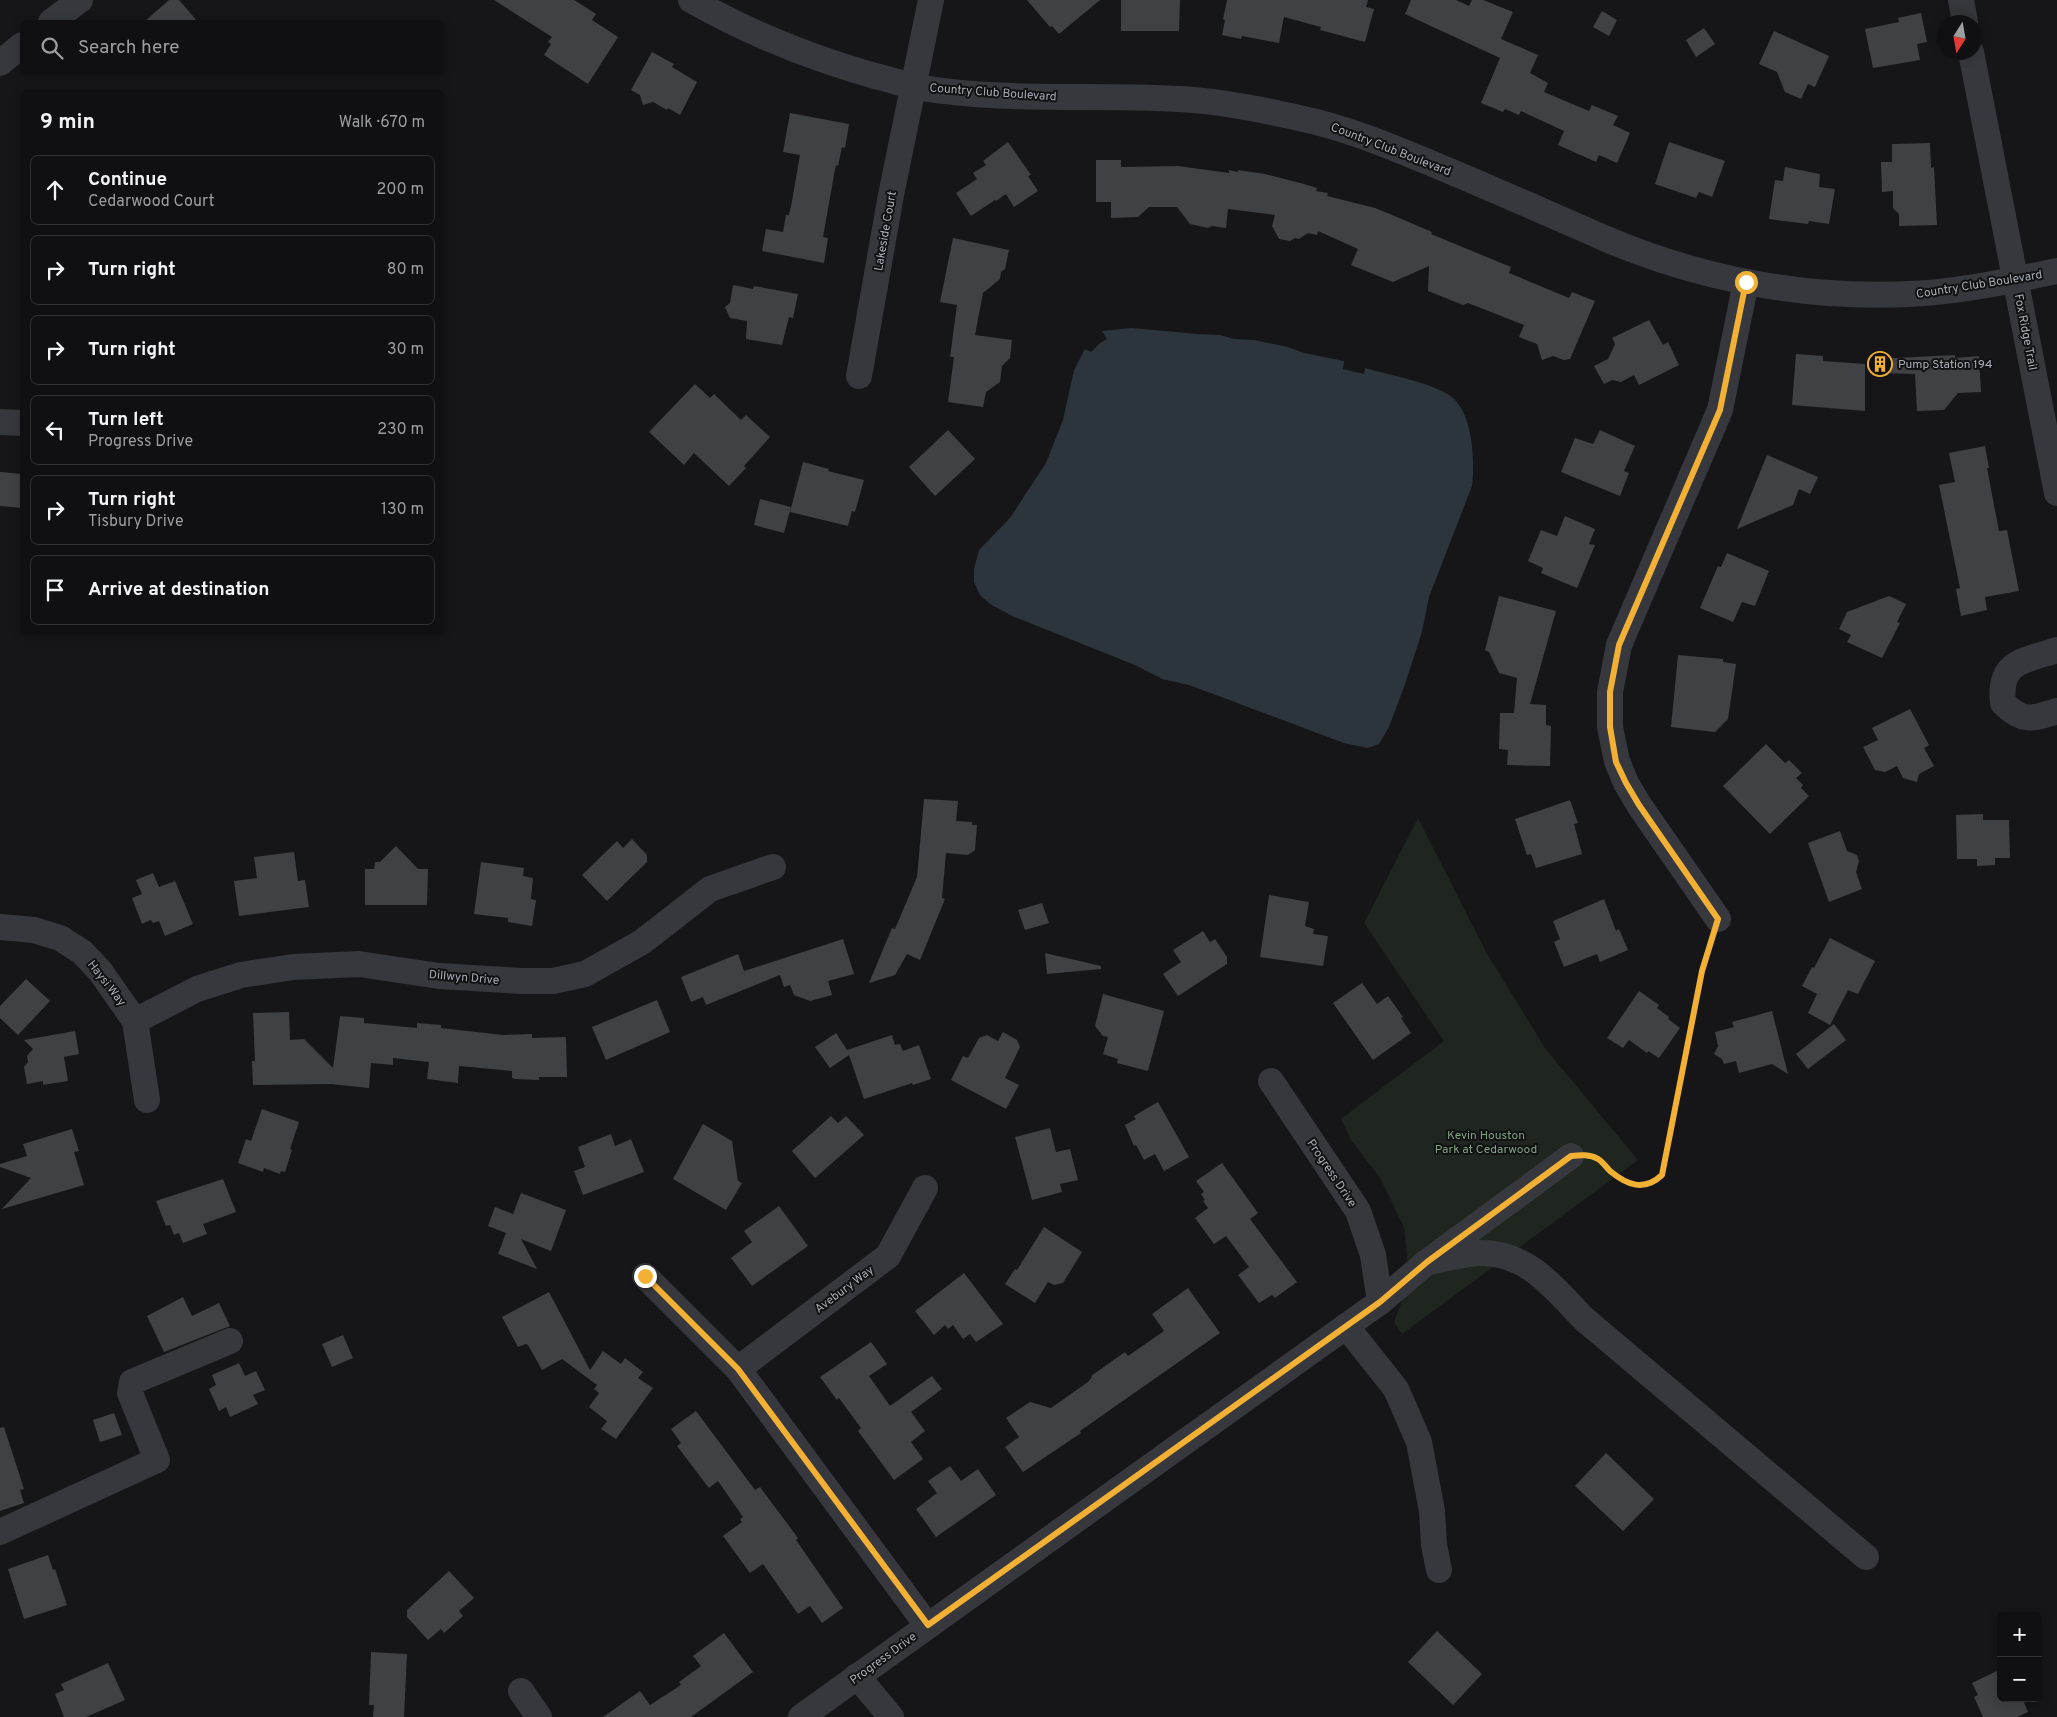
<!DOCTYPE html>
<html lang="en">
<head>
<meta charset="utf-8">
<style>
  :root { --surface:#101012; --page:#1e1e20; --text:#f1f3f6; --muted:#9c9d9f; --line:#303032 }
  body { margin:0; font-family:Overpass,sans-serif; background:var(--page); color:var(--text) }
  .controls { position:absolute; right:15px; bottom:15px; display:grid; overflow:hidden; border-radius:8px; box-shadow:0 2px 12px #0003 }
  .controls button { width:45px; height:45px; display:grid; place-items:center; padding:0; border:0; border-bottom:1px solid var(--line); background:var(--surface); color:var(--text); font:25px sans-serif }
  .compass { position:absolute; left:1937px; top:15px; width:45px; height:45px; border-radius:50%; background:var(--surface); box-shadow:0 2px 12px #0003; rotate:191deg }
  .stop { position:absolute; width:15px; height:15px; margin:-11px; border:4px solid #f2b134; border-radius:50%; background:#fff }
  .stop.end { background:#f2b134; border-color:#fff; box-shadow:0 1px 5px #0008 }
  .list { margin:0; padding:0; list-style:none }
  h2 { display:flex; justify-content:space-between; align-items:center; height:65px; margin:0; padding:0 20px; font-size:21px }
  h2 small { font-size:16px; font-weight:400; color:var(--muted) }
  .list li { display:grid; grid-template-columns:32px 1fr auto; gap:15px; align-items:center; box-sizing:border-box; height:70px; margin:0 10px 10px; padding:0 10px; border:1px solid var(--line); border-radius:8px }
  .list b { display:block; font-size:19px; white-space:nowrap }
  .list p { margin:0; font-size:16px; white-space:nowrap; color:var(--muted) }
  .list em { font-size:16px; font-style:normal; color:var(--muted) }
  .icon { flex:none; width:28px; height:28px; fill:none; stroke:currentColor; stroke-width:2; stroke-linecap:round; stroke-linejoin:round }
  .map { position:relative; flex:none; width:2057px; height:1717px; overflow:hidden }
  .search { position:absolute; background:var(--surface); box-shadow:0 2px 12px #0003; left:20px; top:20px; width:425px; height:55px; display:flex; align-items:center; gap:12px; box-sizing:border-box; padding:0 18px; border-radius:8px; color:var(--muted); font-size:19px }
  .panel { position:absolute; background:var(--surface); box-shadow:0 2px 12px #0003; left:20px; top:90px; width:425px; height:545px; border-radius:8px }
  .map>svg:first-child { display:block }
  .green { fill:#1e261f }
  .water { fill:#2c353c }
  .building { fill:#404145 }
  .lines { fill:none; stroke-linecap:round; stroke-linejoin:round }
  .path { stroke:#3d3f44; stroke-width:3; stroke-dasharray:2.5 4; stroke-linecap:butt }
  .minor { stroke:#37383d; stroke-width:26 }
  .route { stroke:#f2b134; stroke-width:6 }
  .labels { text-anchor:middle; stroke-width:4; stroke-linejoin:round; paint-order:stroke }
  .street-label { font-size:12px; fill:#a8adb8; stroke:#111113 }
  .poi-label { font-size:12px; fill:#a8adb8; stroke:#111113; text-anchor:start }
  .park-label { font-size:12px; fill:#7fa381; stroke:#111113 }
</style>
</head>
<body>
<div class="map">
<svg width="2057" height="1717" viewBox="0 0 2057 1717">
  <rect width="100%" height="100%" fill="#161618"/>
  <polygon class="green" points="1418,818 1486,952 1545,1048 1638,1160 1402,1334 1394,1322 1406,1291 1408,1268 1404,1227 1380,1178 1351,1140 1341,1119 1444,1041 1364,923"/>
  <path class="water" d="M 1131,328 L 1197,334 L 1220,335 L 1234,339 L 1254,340 L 1288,347 L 1304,353 L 1344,361 L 1343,369 L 1364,374 L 1365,368 C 1388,375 1436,383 1453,398 C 1473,416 1475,461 1472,486 L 1429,597 L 1422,632 L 1404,687 L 1389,727 L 1379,744 L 1368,748 L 1344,743 L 1189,685 L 1162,679 L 1135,665 L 1012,616 L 990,604 L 980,595 L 974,582 L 974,569 L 979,550 L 1010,518 L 1046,463 L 1063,420 L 1074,370 L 1085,349 L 1091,352 L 1100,343 L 1107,339 L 1102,331 Z"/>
  <g class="building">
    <polygon points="169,0 179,0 198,22 144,22"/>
    <polygon points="494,0 574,0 596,14 592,20 618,37 588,84 544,55 551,44 548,42 552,37"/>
    <polygon points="1027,0 1100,0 1059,34 1052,26 1050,27"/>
    <polygon points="1121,0 1180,0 1179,31 1121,31"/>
    <polygon points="1227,0 1368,0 1366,7 1374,9 1365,42 1320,30 1321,27 1284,17 1279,43 1242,36 1241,39 1222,35 1225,20 1223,19"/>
    <polygon points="1411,0 1456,0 1469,6 1472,0 1483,0 1513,12 1501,39 1538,55 1530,73 1548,83 1544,92 1589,111 1592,105 1618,116 1613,125 1630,133 1617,163 1599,155 1596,162 1558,145 1564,131 1521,111 1519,115 1505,109 1503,112 1481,103 1500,58 1405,14"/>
    <polygon points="1602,11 1617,20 1609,36 1593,27"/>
    <polygon points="1921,13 1927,42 1917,44 1920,60 1873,68 1865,29 1899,22 1898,18"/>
    <polygon points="1704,28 1715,44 1696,57 1686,40"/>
    <polygon points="1774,31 1829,56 1815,87 1808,84 1801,99 1785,92 1777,72 1759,64"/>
    <polygon points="652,52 674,64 672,67 697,82 680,115 668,108 667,110 653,102 643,105 640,95 631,90"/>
    <polygon points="790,113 849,124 845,148 842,147 838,166 836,165 834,175 823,237 828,238 824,263 762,251 766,229 783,232 786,215 789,215 792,201 800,155 783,152"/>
    <polygon points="1008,142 1031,175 1028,176 1038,191 1014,207 1006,194 996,201 995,200 971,216 956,193 977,179 973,173 986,165 983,161"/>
    <polygon points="1669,142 1725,161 1712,197 1699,192 1696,198 1655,184"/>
    <polygon points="1930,143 1931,168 1934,167 1937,225 1899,226 1899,214 1893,208 1893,191 1882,192 1881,162 1892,162 1892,144"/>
    <polygon points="1096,160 1121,160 1121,167 1178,166 1229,173 1229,170 1238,172 1238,170 1265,174 1304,184 1317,188 1316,191 1328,193 1327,196 1375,208 1397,217 1432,232 1431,234 1511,267 1509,273 1569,298 1572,292 1595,301 1570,359 1564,360 1553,356 1542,360 1537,344 1519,337 1524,325 1468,303 1463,305 1428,291 1429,266 1393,282 1351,265 1358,249 1318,231 1317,235 1308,233 1299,239 1295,238 1290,241 1279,239 1272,226 1275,215 1228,209 1226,228 1212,226 1208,228 1190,224 1177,207 1149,207 1138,217 1111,218 1111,202 1096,202"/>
    <polygon points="1785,167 1820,174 1819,187 1835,189 1829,224 1809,221 1808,224 1769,219 1775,180 1783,181"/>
    <polygon points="953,238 1009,250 1005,269 1001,272 1000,279 983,293 975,335 1012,340 1010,358 1002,366 1000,382 986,392 983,407 948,402 954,357 950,357 957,305 940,302"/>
    <polygon points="733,285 753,289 754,286 798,294 793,318 789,317 782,345 746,339 747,321 730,318 725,307 730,303"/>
    <polygon points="1649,320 1663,345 1668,342 1679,365 1639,385 1634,375 1621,382 1612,380 1604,384 1594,366 1608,359 1615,344 1612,338"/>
    <polygon points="1796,354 1823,356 1823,361 1865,364 1865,411 1792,405"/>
    <polygon points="1955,355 1955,358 1979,356 1981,392 1958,393 1944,410 1917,411 1915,374 1877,373 1877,359"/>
    <polygon points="695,384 710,398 714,394 741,420 746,415 770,437 744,466 746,468 729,486 694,453 684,465 649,432"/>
    <polygon points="948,430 975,459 935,496 909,467"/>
    <polygon points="1600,430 1635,446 1624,471 1629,473 1620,496 1561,472 1575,438 1593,444"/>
    <polygon points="1985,446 1989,468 1987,468 1999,531 2007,530 2019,591 1985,597 1987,610 1961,616 1956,589 1960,588 1939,485 1955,482 1949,453"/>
    <polygon points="1767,455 1818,477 1810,494 1799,489 1793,505 1737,529"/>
    <polygon points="803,462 829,469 828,471 864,480 855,512 852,511 848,526 790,512"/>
    <polygon points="0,472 22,474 22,508 0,506"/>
    <polygon points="760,499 791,507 784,533 754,525"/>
    <polygon points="1565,516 1595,529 1589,544 1595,545 1577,588 1541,573 1543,568 1528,561 1541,530 1557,536"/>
    <polygon points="1727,553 1769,571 1755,606 1742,602 1733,622 1700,608 1718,566 1721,567"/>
    <polygon points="1499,596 1556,611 1530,704 1546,705 1546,725 1551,726 1550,766 1507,765 1508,750 1499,749 1500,713 1514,713 1517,678 1499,673 1489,652 1485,650"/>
    <polygon points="1889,596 1906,604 1897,622 1900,623 1882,658 1847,642 1851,635 1839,629 1847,612"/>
    <polygon points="1678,655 1723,659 1723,662 1736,664 1728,719 1715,732 1671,727"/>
    <polygon points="1910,709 1929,745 1924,748 1934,766 1919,774 1917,782 1903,778 1897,766 1885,772 1875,770 1863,747 1878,740 1872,728"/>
    <polygon points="1766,744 1785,763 1789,760 1802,773 1796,778 1803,785 1801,788 1809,796 1770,834 1723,786"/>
    <polygon points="924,799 958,801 956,821 972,822 972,825 977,825 975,850 968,855 946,853 942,898 945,899 920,960 907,954 895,975 869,983 892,928 895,929 917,877"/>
    <polygon points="1570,800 1578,823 1574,824 1582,854 1536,868 1531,854 1527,855 1515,819"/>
    <polygon points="1983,814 1983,820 2009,820 2010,858 1995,858 1995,865 1977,866 1977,859 1957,859 1956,815"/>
    <polygon points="1840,831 1847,851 1857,855 1859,861 1856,872 1862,889 1829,902 1808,843"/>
    <polygon points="632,839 647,855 647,862 607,901 582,875 617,841 623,848"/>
    <polygon points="396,846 418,869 428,869 427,905 365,905 365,869 374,869 375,862 380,862"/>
    <polygon points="294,852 298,881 305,880 309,907 239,916 234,881 257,878 254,857"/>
    <polygon points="481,862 524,868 523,876 533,878 531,899 536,900 532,926 508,922 508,918 474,914"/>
    <polygon points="153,873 159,887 175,881 193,924 165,936 159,921 153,923 151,920 142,924 132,898 142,894 136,880"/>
    <polygon points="1269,895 1309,902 1305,926 1314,929 1313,934 1328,936 1323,966 1260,957"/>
    <polygon points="1604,899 1616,931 1619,929 1628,950 1600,962 1597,954 1564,967 1554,942 1560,939 1553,921"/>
    <polygon points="1042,903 1049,923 1025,930 1018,910"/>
    <polygon points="1203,931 1210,942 1215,939 1227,957 1227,964 1178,996 1163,974 1181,962 1173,950"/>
    <polygon points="1830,938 1875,961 1858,994 1848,990 1830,1025 1808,1013 1817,994 1802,986 1812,967 1814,968"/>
    <polygon points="843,939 854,974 828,981 832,995 810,1001 794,995 790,985 784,987 780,975 706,1005 703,997 691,1002 681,977 738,954 744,971"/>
    <polygon points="1045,953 1101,966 1101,969 1047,974"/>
    <polygon points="26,979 50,1001 18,1035 0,1018 0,1006"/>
    <polygon points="1362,983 1377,1004 1388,996 1403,1017 1401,1018 1411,1033 1373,1060 1333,1003"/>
    <polygon points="1639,991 1659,1005 1657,1008 1669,1017 1668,1019 1680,1028 1659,1058 1648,1051 1647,1053 1629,1040 1623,1048 1607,1038"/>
    <polygon points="1103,994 1164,1011 1148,1071 1117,1063 1118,1059 1103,1054 1108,1037 1103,1036 1095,1026"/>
    <polygon points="657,1000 670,1032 606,1060 592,1027"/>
    <polygon points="1772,1011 1788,1074 1772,1064 1739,1073 1736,1061 1724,1064 1722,1059 1714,1054 1718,1046 1715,1032 1734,1027 1732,1022"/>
    <polygon points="289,1012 290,1040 304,1039 333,1068 340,1016 364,1018 364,1023 417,1028 417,1023 441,1025 441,1028 503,1035 532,1034 532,1038 566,1037 567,1077 539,1077 539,1080 515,1079 512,1078 512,1071 459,1066 458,1083 427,1079 429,1062 393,1058 393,1065 371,1063 369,1088 331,1084 253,1085 252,1061 255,1061 253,1013"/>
    <polygon points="1834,1024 1846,1040 1808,1069 1796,1054"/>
    <polygon points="75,1031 79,1054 64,1057 68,1081 43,1085 43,1081 27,1084 24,1067 28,1062 27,1056 33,1049 24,1040"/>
    <polygon points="1003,1032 1017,1040 1020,1047 1005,1078 1019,1085 1006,1109 951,1080 963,1056 968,1058 979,1038 987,1035 998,1041"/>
    <polygon points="836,1033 847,1050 892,1035 895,1045 900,1044 903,1051 919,1045 931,1079 913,1085 912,1083 864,1099 849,1055 830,1068 815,1047"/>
    <polygon points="1158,1102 1189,1157 1164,1171 1155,1154 1144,1160 1136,1145 1134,1146 1125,1125 1136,1119 1134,1116"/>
    <polygon points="262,1109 299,1122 290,1149 292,1150 285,1172 281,1171 280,1174 264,1168 263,1172 238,1163 246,1139 251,1141"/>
    <polygon points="831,1116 838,1123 846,1116 864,1135 815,1178 792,1151"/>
    <polygon points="703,1124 732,1141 738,1181 742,1183 726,1210 673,1179"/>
    <polygon points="1050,1128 1056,1152 1070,1149 1078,1180 1060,1184 1062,1192 1032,1200 1015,1137"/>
    <polygon points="72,1129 79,1151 74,1152 84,1185 2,1209 31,1178 0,1167 0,1164 27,1156 23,1144"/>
    <polygon points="611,1134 615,1146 631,1139 644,1172 583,1195 574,1171 585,1167 578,1147"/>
    <polygon points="1222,1163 1258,1213 1250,1219 1297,1282 1275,1298 1272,1295 1259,1303 1238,1275 1249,1267 1226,1236 1214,1244 1195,1218 1208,1208 1203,1201 1205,1200 1201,1194 1204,1192 1196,1181"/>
    <polygon points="223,1179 236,1212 203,1224 207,1234 183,1243 179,1233 174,1235 170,1225 166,1226 156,1201"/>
    <polygon points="521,1193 566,1210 551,1251 521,1239 537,1269 498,1254 506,1233 488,1226 495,1207 513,1214"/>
    <polygon points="779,1206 808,1246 752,1286 731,1258 752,1242 744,1231"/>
    <polygon points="1044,1227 1082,1252 1063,1283 1054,1285 1048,1282 1035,1303 1005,1284 1015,1269 1017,1270"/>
    <polygon points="964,1273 1003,1324 976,1342 970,1334 963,1339 953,1325 948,1329 945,1325 934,1335 915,1311"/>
    <polygon points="1188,1288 1220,1333 1080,1431 1081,1433 1023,1472 1005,1447 1019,1437 1006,1418 1030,1402 1051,1408 1088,1382 1092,1377 1091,1376 1125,1352 1128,1356 1164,1331 1152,1314"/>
    <polygon points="549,1292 590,1370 603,1351 621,1364 625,1358 643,1372 638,1378 653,1388 616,1439 601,1429 607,1421 589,1407 599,1393 594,1389 597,1385 562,1359 542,1370 528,1345 526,1344 518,1347 502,1317"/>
    <polygon points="183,1297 192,1316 219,1303 230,1326 164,1352 147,1316"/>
    <polygon points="343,1335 353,1358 332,1367 322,1344"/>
    <polygon points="871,1342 887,1364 869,1376 890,1406 932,1376 942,1389 911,1412 925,1431 911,1442 923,1459 894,1480 858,1431 861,1428 839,1398 837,1400 820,1377"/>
    <polygon points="239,1363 245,1376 256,1371 265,1390 253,1395 258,1404 230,1417 226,1407 219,1411 209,1389 216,1385 212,1375"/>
    <polygon points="696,1411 755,1490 760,1487 798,1538 796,1540 843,1608 822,1623 810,1606 798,1614 763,1564 750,1573 723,1536 742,1522 740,1519 743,1517 718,1481 709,1488 677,1446 681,1443 671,1429"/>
    <polygon points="114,1413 122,1435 100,1442 93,1420"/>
    <polygon points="4,1427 24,1489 20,1490 24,1503 0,1511 0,1428"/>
    <polygon points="1606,1453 1654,1499 1623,1531 1575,1486"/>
    <polygon points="950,1466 961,1481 978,1469 996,1495 936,1537 916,1509 937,1493 928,1481"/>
    <polygon points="48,1555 53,1570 55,1569 67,1605 24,1619 8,1569"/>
    <polygon points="449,1571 474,1598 459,1611 463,1616 444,1633 441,1629 428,1640 407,1617 407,1610"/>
    <polygon points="1437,1631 1482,1674 1453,1705 1408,1662"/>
    <polygon points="724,1633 753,1672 691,1717 603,1717 640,1691 650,1705 681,1685 679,1682 701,1666 693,1656"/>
    <polygon points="371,1652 407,1654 404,1717 373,1717 374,1705 369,1705"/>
    <polygon points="108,1663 125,1700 86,1717 64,1717 55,1694 64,1690 61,1684"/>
    <polygon points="2001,1669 2001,1698 2022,1698 2028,1712 2017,1717 1983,1717 1974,1697 1978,1695 1972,1683"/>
  </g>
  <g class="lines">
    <path class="path" d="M 1595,1158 C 1601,1161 1605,1167 1610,1171 C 1628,1185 1644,1192 1662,1175 L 1702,971 L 1711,941"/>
    <g class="minor">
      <path d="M 691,0 C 749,33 811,58 875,76 C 889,79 902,84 916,87 C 1008,103 1102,93 1194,100 C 1229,103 1264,110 1299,118 C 1348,128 1394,148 1440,167 C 1495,190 1549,214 1604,238 C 1699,279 1806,299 1909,294 C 1959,292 2009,281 2057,271"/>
      <polyline points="1961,0 1965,22"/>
      <polyline points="51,22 80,0"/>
      <polyline points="1971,52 2057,493"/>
      <polyline points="0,63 22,45"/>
      <polyline points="859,376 891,195 931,0"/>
      <polyline points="0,422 22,423"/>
      <path d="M 2057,650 C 2024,661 1998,661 2003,703 C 2023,723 2032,719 2057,711"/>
      <polyline points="1718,919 1639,805 1626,783 1617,761 1610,727 1610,692 1619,645 1720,410 1746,282"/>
      <polyline points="0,927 34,930 60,938 82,952 100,971 135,1021 147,1100"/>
      <polyline points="135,1021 197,989 241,975 293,967 359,964 439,976 522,981 553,981 585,974 642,942 710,889 773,867"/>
      <polyline points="1271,1081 1358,1211 1373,1255 1380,1302"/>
      <path d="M 1433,1261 C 1449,1258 1467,1253 1483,1253 C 1529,1254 1554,1288 1584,1319 L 1866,1557"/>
      <polyline points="645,1276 738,1369 927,1625"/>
      <polyline points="1346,1326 1396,1389 1419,1442 1432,1511 1434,1545 1439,1570"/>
      <polyline points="738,1369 888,1256 925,1188"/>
      <polyline points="0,1532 157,1460 130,1393 132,1382 230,1341"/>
      <polyline points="857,1676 891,1717"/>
      <polyline points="521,1691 539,1717"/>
      <polyline points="801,1717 1380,1302 1427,1262 1571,1156"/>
    </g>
  </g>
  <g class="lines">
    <path class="route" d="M 645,1276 L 738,1369 L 928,1625 L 1380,1302 L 1427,1262 L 1571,1156 C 1580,1155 1590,1154 1598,1159 C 1603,1162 1606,1167 1610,1171 C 1627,1185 1644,1192 1662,1175 L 1702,971 L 1718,919 L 1639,805 L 1626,783 L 1616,762 L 1610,727 L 1610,692 L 1619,645 L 1720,410 L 1746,282"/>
  </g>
  <defs>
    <symbol id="building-ring" viewBox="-11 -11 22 22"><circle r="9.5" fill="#111113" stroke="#f2b134" stroke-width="1.5"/><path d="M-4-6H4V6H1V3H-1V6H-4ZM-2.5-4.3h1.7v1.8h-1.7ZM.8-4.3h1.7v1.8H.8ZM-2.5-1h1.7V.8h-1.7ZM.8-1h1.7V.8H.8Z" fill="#f2b134"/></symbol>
  </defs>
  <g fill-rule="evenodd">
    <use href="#building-ring" x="1866" y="350" width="28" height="28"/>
  </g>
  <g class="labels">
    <g class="street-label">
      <text transform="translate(993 92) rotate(4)" y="4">Country Club Boulevard</text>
      <text transform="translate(1391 149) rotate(21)" y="4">Country Club Boulevard</text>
      <text transform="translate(885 231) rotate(-80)" y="4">Lakeside Court</text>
      <text transform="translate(1979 284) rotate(-9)" y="4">Country Club Boulevard</text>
      <text transform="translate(2026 332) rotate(79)" y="4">Fox Ridge Trail</text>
      <text transform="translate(464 977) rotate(5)" y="4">Dillwyn Drive</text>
      <text transform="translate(107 983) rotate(52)" y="4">Haysi Way</text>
      <text transform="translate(1332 1173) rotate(56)" y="4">Progress Drive</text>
      <text transform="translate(844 1289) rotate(-37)" y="4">Avebury Way</text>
      <text transform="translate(883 1658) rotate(-36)" y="4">Progress Drive</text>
    </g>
    <g class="poi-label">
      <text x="1898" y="368">Pump Station 194</text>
    </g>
    <g class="park-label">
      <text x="1486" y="1139">Kevin Houston<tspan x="1486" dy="14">Park at Cedarwood</tspan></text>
    </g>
  </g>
</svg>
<div class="controls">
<button>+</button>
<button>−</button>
</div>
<svg class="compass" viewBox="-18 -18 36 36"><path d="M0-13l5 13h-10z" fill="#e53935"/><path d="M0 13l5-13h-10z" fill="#9c9d9f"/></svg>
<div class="stop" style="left:1746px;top:282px"></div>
<div class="stop end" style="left:645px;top:1276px"></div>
<div class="search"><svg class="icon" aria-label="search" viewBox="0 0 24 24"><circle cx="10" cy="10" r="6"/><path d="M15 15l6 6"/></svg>Search here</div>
<section class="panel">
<h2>9 min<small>Walk · 670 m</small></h2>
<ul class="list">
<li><svg class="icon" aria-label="ahead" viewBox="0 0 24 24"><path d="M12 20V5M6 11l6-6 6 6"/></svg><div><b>Continue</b><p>Cedarwood Court</p></div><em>200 m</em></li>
<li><svg class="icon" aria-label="right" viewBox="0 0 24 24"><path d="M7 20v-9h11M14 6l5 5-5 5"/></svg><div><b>Turn right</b></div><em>80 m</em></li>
<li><svg class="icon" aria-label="right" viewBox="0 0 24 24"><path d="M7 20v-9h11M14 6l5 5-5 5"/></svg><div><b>Turn right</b></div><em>30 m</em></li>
<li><svg class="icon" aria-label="left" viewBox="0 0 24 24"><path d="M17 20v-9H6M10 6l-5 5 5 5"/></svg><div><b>Turn left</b><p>Progress Drive</p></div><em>230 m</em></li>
<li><svg class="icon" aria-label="right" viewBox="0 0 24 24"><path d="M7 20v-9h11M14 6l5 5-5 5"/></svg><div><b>Turn right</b><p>Tisbury Drive</p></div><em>130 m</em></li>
<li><svg class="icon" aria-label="arrive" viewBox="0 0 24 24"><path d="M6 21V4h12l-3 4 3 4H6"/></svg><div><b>Arrive at destination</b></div></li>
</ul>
</section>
</div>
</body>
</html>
